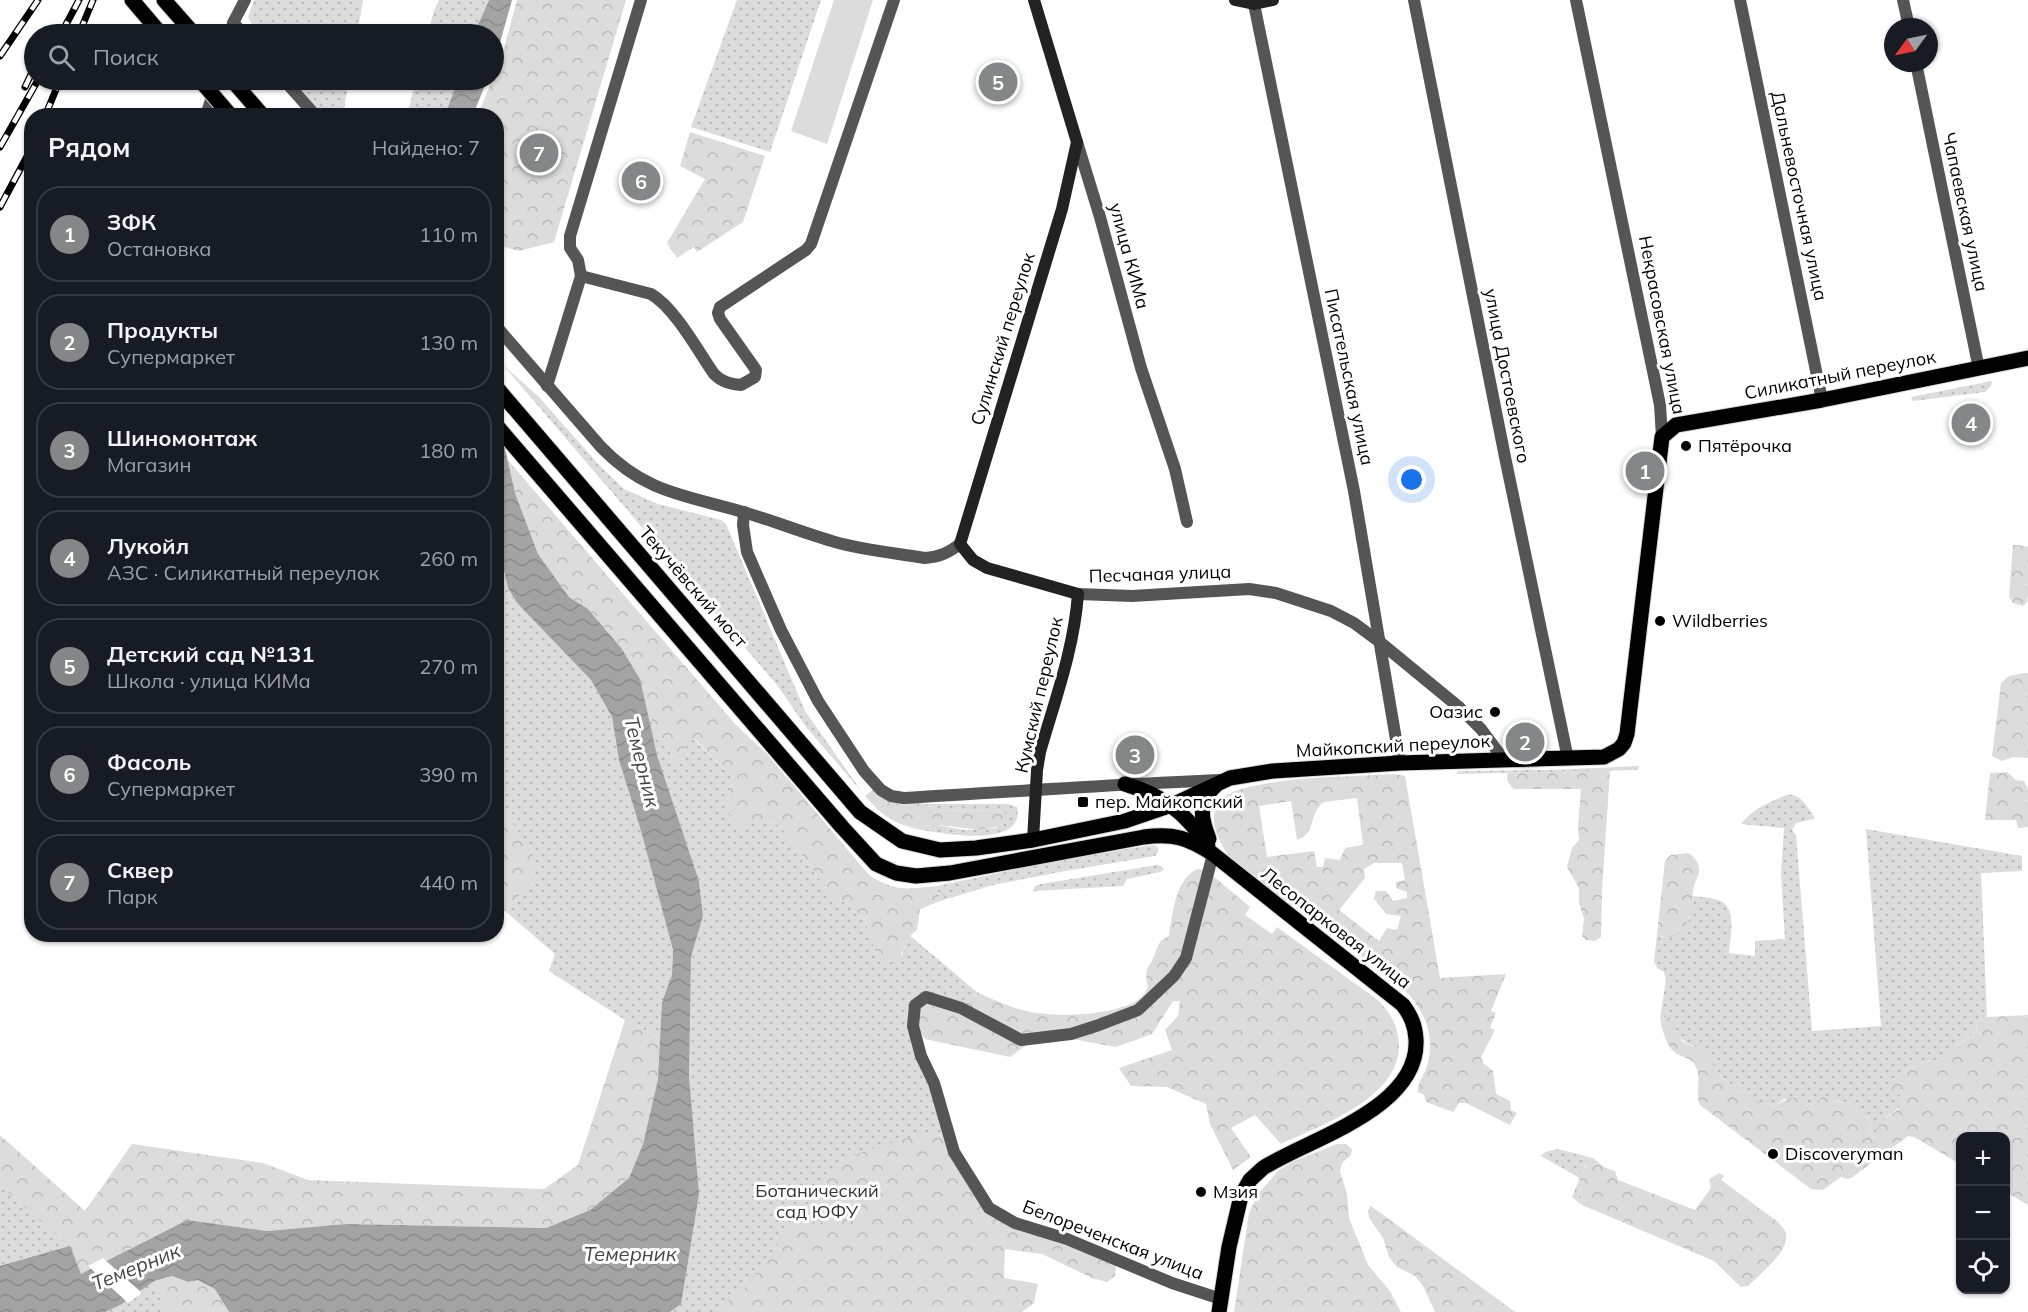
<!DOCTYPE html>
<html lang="ru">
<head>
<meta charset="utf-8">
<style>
  :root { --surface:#171b24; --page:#20242c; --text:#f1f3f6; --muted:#9ea1a6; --line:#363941; --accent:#858687 }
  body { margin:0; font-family:Mulish,sans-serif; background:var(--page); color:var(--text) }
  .controls { position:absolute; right:18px; bottom:18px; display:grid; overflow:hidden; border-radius:12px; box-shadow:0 2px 4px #0004 }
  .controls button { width:54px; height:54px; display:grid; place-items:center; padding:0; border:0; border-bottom:2px solid var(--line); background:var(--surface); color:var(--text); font:30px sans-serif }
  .compass { position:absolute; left:1884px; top:18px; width:54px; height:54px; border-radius:50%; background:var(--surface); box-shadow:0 2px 4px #0004; rotate:237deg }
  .you { position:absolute; left:1412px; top:480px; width:21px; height:21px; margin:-15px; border:4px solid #fff; border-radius:50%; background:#1a73e8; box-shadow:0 0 0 9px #1a73e833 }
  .badge { display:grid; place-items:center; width:39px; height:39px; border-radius:50%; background:var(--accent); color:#fff; font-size:20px; font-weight:700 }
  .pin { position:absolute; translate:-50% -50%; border:3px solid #fff; box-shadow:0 2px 6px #0006 }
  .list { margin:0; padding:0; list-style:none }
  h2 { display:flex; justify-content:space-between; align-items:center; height:78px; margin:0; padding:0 24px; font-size:26px }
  h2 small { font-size:20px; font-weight:400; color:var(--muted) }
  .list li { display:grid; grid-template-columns:39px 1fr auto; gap:18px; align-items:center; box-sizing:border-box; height:96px; margin:0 12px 12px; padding:0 12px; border:2px solid var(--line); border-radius:24px }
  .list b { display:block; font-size:22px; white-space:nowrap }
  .list p { margin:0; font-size:20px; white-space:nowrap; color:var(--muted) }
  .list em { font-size:20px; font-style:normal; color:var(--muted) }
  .icon { flex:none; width:33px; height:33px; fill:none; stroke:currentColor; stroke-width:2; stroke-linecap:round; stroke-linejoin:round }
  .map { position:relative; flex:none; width:2028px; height:1312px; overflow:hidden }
  .search { position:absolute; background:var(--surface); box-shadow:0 2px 4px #0004; left:24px; top:24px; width:480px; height:66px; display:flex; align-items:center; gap:15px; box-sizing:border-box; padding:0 21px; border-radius:33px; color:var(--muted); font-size:22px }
  .panel { position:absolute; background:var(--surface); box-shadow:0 2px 4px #0004; left:24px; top:108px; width:480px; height:834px; border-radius:24px }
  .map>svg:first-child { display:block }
  .grass { fill:url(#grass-dots) }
  .forest { fill:url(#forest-crowns); fill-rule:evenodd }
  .pitch { fill:#dcdcdc }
  .water { fill:url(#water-waves) }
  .pier { fill:#fff }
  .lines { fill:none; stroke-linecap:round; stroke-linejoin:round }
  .primary-casing { stroke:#dbdbdb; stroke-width:17 }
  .street { stroke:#555; stroke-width:12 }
  .secondary { stroke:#222; stroke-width:12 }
  .primary { stroke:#000; stroke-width:15 }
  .rail-casing { stroke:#000; stroke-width:7 }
  .rail { stroke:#fff; stroke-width:4.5; stroke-dasharray:14; stroke-linecap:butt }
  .primary-bridge-casing { stroke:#dbdbdb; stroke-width:17; stroke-linecap:butt }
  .primary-bridge { stroke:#000; stroke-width:15 }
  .poi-dot { fill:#000; stroke:#fff; stroke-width:2 }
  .labels { text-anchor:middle; stroke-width:6; stroke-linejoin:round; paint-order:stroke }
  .street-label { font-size:18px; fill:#000; stroke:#fff }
  .poi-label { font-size:18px; fill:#000; stroke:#fff; text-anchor:start }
  .park-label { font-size:18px; fill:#333; stroke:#fff }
  .water-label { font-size:20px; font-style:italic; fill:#444; stroke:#fff }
</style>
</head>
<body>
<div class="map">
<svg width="2028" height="1312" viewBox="0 0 2028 1312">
  <defs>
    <pattern id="grass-dots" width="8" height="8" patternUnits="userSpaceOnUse" patternTransform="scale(1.5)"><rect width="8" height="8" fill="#dcdcdc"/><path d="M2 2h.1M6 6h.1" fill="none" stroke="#bbb" stroke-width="1.8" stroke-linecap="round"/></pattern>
    <pattern id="forest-crowns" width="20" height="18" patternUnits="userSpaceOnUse" patternTransform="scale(1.5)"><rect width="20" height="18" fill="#dcdcdc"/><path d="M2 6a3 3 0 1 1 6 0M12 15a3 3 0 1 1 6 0" fill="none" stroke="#bbb"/></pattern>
    <pattern id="water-waves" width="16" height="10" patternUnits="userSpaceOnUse" patternTransform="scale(1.5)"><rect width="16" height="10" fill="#a3a3a3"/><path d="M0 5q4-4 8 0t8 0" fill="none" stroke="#8b8b8b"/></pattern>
  </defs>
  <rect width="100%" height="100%" fill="#fff"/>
  <g class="grass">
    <polygon points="254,0 363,0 357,34 257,34 248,17"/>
    <polygon points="439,0 489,0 474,34 428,34 434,10"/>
    <polygon points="737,0 821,0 770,152 691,127"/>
    <polygon points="292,80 349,80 343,115 323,115"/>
    <polygon points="416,80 458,80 445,115 407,116"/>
    <polygon points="503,365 539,397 599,465 624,489 658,504 721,520 726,524 805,711 862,792 806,727 777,685"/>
    <polygon points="1992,381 1991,386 1985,392 1913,401 1911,397"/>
    <polygon points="496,542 508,588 517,603 591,680 612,717 619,760 641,831 673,950 672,975 662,1002 661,1039 625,1020 549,971 555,954 505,911 525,888 534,873 525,843 497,802"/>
    <polygon points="647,714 675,760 686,744 694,739 733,778 725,809 763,819 780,826 831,894 849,905 865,920 876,954 902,955 909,935 977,992 961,1008 912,1007 930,1084 946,1140 938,1135 922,1135 931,1312 670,1312 681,1304 691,957 703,916 699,881 657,755"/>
    <polygon points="1639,766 1638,770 1456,774 1458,771 1550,770"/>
    <path d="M 1786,795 C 1801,793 1806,806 1814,816 L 1814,819 L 1796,823 L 1792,830 L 1796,835 L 1812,1031 L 1881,1026 L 1866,829 L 2022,856 L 2022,871 L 1981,873 L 1987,1017 L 1977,1022 L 1976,1031 L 1953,1049 L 1948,1056 L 1940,1060 L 1918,1063 L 1892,1080 L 1894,1091 L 1903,1097 C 1902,1112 1890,1111 1882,1122 C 1878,1127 1877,1134 1874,1140 L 1870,1138 L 1871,1120 L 1859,1114 L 1851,1104 L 1822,1097 L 1813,1105 L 1801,1100 L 1784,1099 L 1774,1107 C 1758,1105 1728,1084 1717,1072 C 1710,1065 1705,1056 1700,1048 C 1681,1045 1676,1031 1665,1017 L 1660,1018 L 1666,980 L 1664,972 L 1657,968 L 1654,962 L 1657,934 L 1662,937 L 1688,923 L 1693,896 C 1701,897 1710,897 1718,900 C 1738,906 1730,937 1729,953 L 1755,956 L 1755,941 L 1785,939 L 1781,874 L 1784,828 L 1741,824 C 1753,808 1769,803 1786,795 Z"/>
    <path d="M 929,804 L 1008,804 L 1017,807 C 1026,853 929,831 907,827 L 937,825 L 965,830 L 996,828 L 1005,811 L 931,810 Z"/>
    <polygon points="1152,845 1157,846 1159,850 1155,856 1065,871 993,885 940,901 937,886 1063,859"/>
    <polygon points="1157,865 1161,866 1164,869 1160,872 1127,879 1123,886 1033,891 1035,886 1041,884"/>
    <polygon points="1558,1149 1593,1158 1589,1159 1585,1165 1586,1169 1579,1174 1582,1205 1572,1197 1579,1180 1578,1177 1541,1156 1545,1152"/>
    <polygon points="0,1153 209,1312 0,1312"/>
  </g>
  <g class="forest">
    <polygon points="517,0 626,0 554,242 519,251 497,245 496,116 478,115 503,52"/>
    <polygon points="690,132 765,156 743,222 697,252 694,247 677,258 667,243 705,179 680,166"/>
    <path d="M 507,459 L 736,725 L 767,754 L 869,875 C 894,892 908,889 937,886 L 940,901 L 920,909 L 917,930 C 904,939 906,951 895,963 L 885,962 L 876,954 L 865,920 L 849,905 L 831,894 L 780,826 L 763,819 L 741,827 L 725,809 L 733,778 L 695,739 L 686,744 L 684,757 L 675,760 L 647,714 L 640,679 L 622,649 L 588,609 L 569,597 L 538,554 L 515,493 Z"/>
    <polygon points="2013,545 2019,545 2028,547 2028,595 2027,602 2023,606 2013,603 2009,597"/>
    <polygon points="2024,673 2028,673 2028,758 2013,757 2002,761 1992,756 2001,683 2009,676"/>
    <path d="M 1610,770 L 1602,891 L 1601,937 L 1595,941 L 1586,940 L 1582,936 L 1584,919 L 1579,903 L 1579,888 L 1567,867 L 1572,848 L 1579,840 L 1578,825 L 1581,789 L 1514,789 C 1509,784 1505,780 1508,773 Z"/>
    <polygon points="2007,772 2016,780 2024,781 2028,789 2028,827 2018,828 2016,820 1985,820 1990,773"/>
    <path d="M 1396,774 L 1405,776 L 1440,978 L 1506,974 L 1491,1011 L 1496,1013 L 1490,1028 L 1495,1030 L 1481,1057 L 1483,1063 L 1493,1071 L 1496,1094 L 1510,1101 L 1511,1110 L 1517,1113 L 1510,1125 L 1466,1103 L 1459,1103 L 1453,1112 L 1426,1102 L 1424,1095 L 1418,1092 C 1417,1083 1425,1074 1427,1066 C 1438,1031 1419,1001 1393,979 L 1233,863 C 1224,848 1208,827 1216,808 C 1220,797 1234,790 1245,788 C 1292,776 1348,777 1396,774 ZM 1357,798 L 1363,845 L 1345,848 L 1340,860 L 1325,858 L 1323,867 L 1317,867 L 1314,851 L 1267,857 L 1259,806 L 1291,801 L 1297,840 C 1316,835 1309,811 1324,802 ZM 1374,863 L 1402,863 L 1405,880 L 1396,882 L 1396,888 L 1407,892 L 1407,898 L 1393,901 L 1386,891 L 1376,891 L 1374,899 L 1386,914 L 1401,916 L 1397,930 L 1387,928 L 1379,941 L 1339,910 L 1365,878 L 1364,869 Z"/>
    <path d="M 874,789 L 887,801 L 929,804 L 931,810 L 1005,811 L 1005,823 C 982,835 960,826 936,825 C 927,825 916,828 907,826 C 890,822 876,809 865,796 Z"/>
    <path d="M 496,802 C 507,816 541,857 534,875 C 528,888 514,900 505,911 L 497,904 Z"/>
    <path d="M 1688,853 C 1693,856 1698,861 1699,867 C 1700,874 1696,879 1694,886 C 1690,903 1694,928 1675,935 C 1668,938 1663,938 1657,934 L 1665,860 L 1671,855 Z"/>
    <path d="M 1198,869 L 1206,870 L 1250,907 L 1245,915 L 1272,934 L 1277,927 L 1379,1001 C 1385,1008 1392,1016 1395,1025 C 1419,1092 1326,1123 1281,1144 L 1255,1115 L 1231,1128 L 1251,1157 L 1233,1170 L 1210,1124 L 1206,1104 L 1167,1087 L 1131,1086 L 1119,1068 L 1172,1050 L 1165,1030 L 1178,1016 L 1180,1001 L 1173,1001 L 1152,1034 L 1133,1041 L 1115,1047 L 1067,1038 L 1049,1043 L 1029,1043 L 1010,1057 L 925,1039 C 915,1029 917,1021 920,1008 L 928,1003 L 961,1008 L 977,992 C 994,1000 1011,1008 1030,1012 C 1059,1017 1110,1016 1136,1001 C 1142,997 1145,993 1148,987 C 1143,966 1149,970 1155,954 C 1158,945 1159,940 1169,936 C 1172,915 1176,877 1198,869 Z"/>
    <path d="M 2028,1015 L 2028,1205 L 2006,1192 L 2006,1136 L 1960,1136 L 1960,1164 L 1914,1137 L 1908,1136 L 1851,1178 L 1848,1179 L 1841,1177 L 1823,1190 L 1811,1189 L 1700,1105 C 1694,1092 1703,1079 1695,1065 C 1691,1058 1685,1058 1679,1055 C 1666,1048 1663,1032 1660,1018 L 1670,1017 L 1682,1041 L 1693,1047 L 1708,1049 C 1712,1056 1712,1066 1717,1072 C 1725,1083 1761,1105 1774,1107 C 1790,1096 1796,1095 1813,1105 L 1822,1097 L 1829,1096 L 1836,1101 L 1851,1104 L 1859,1114 L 1871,1120 L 1870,1138 L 1873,1140 C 1877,1135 1876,1131 1879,1126 C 1885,1112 1902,1116 1903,1097 L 1894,1091 L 1890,1086 L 1892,1080 L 1918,1063 L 1940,1060 L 1948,1056 L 1953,1049 L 1976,1031 L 1977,1022 L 1987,1017 Z"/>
    <polygon points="625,1020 661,1039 658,1079 643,1144 629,1178 590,1210 546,1228 346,1224 267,1231 187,1220 80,1274 69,1246 0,1185 0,1135 85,1211 132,1144 263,1163 308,1180 544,1189 578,1165"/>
    <polygon points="923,1135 938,1135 946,1140 987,1210 1116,1264 1115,1276 1107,1282 1092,1278 1042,1254 1005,1249 1004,1278 1038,1284 1034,1303 1022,1312 714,1312 745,1288 814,1195 848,1157 903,1139"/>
    <polygon points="1337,1144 1346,1144 1352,1149 1351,1155 1342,1163 1340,1171 1347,1194 1349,1218 1368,1265 1390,1291 1401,1312 1234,1312 1249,1213 1258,1194 1278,1171 1292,1162"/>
    <path d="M 1593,1158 L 1604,1167 L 1615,1171 L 1618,1180 L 1695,1210 L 1711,1188 L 1709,1179 L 1720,1173 L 1724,1176 L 1721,1180 L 1778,1222 C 1780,1225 1785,1229 1786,1233 C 1790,1251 1760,1274 1748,1286 L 1741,1287 L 1714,1261 L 1582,1205 L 1579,1174 L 1586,1169 L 1586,1160 Z"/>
    <polygon points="1371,1206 1515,1312 1435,1312 1423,1286 1415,1276 1397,1267 1389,1257 1383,1238 1369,1218 1368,1211"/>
    <polygon points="172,1276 188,1282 198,1280 216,1289 229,1312 166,1312 154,1281"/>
  </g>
  <polygon class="pitch" points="834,0 873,0 827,144 791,131"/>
  <g class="water">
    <polygon points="489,0 512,0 494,64 494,34 474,34"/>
    <polygon points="458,80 487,80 473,115 445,115"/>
    <polygon points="497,413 515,493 538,554 569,597 588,609 622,649 640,679 657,755 699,881 703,916 691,957 689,1077 699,1194 681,1304 670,1312 229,1312 215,1289 198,1280 188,1282 172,1276 154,1281 122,1304 105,1312 0,1312 0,1266 70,1246 81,1274 187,1220 267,1231 346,1224 546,1228 590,1210 629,1178 643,1144 658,1079 662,1002 672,975 673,950 641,831 619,760 612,717 591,680 517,603 508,588 497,542"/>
  </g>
  <polygon class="pier" points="103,1258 142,1293 128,1303 88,1266"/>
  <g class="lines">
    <defs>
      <g id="primary">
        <polyline points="132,0 161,34"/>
        <polyline points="164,0 194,34"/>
        <polyline points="232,80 263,116"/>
        <polyline points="496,387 860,812 902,841 940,850 976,848 1033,840 1125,821 1172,805 1230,778 1273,771 1400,763 1604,757 1619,749 1624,743 1627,734 1662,437 1676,425 1822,400 2028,358"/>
        <path d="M 496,425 L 842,827 L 876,864 L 896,873 L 916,876 L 950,873 L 1144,837 C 1174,833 1188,838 1213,854 L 1403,1005 C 1411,1016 1415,1025 1416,1039 C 1420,1109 1310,1138 1263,1168 L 1250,1180 L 1241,1196 L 1229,1247 L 1219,1312"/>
        <path d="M 1125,784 C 1164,796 1185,812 1208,846"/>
        <path d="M 1209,839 C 1201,818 1197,803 1216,785"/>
      </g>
    </defs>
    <use href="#primary" class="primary-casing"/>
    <g class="street">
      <polyline points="1255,0 1254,4 1354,491 1400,763"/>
      <polyline points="1414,0 1505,457 1568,759"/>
      <polyline points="1576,0 1660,405 1662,437"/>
      <polyline points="1740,0 1822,400"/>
      <polyline points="1903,0 1909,27"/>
      <polyline points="233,23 244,34"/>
      <polyline points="230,34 233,23 245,0"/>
      <polyline points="1916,63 1979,369"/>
      <polyline points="284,80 316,116"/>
      <polyline points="206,116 217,80"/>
      <polyline points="1077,142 1100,217 1141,368 1175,469 1187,522"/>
      <path d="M 581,276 L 651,294 C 675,308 698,351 714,374 C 722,382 730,384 741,385 L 755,377 L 756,370 L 720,319 L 718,313 L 720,307 L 806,250 L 811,244 L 894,0"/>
      <path d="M 496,326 L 601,447 C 645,493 685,495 743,512 C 774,521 804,533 835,542 C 863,550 895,553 925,558 C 939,557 948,553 960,544"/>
      <polyline points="547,386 581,276 578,260 570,248 570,236 641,0"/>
      <path d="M 744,512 L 743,525 L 747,552 L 781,630 L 818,701 L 864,771 L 881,790 L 891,796 L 904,798 C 1010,792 1116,784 1222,780"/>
      <polyline points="1078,594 1132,596 1249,589 1276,593 1331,611 1354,623 1381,643 1460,708 1481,729 1504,760"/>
      <polyline points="1213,854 1186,958 1174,976 1138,1010 1099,1025 1071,1034 1021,1040 961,1008 926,997 915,1005 913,1026 921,1056 934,1083 954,1152 989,1208 1015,1223 1067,1239 1172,1283 1221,1299"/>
    </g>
    <g class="secondary">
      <polyline points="1235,0 1254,4 1273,0"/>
      <path d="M 1033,840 L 1037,770 L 1040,752 C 1055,700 1074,649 1078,594 L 987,568 L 973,560 L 960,544 L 1062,209 L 1077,142 L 1034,0"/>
    </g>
    <use href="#primary" class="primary"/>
    <defs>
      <g id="rail">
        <polyline points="61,34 79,0"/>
        <polyline points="79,34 93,0"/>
        <polyline points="0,56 38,0"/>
        <polyline points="25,87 34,68"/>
        <polyline points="45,116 60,80"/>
        <polyline points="0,147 38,80"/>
        <polyline points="0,207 32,147"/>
      </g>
    </defs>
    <use href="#rail" class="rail-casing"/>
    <use href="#rail" class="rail"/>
    <defs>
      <polyline id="primary-bridge" points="200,80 231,116"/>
    </defs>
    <use href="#primary-bridge" class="primary-bridge-casing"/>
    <use href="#primary-bridge" class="primary-bridge"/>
  </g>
  <g class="poi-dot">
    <circle cx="1686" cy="446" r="6"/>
    <circle cx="1660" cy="621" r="6"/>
    <circle cx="1495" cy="712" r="6"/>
    <rect x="1077" y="796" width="12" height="12" rx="3"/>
    <circle cx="1773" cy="1154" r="6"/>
    <circle cx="1201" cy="1192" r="6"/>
  </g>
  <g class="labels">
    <g class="street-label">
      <text transform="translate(1799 196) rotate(78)" y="6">Дальневосточная улица</text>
      <text transform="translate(1965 212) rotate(78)" y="6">Чапаевская улица</text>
      <text transform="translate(1129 256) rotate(75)" y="6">улица КИМа</text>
      <text transform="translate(1662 325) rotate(79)" y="6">Некрасовская улица</text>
      <text transform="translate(1003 339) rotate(-73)" y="6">Сулинский переулок</text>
      <text transform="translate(1840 375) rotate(-11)" y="6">Силикатный переулок</text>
      <text transform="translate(1507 376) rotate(79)" y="6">улица Достоевского</text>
      <text transform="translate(1349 377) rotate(78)" y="6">Писательская улица</text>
      <text transform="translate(1160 574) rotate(-2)" y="6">Песчаная улица</text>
      <text transform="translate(693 587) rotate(49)" y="6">Текучёвский мост</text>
      <text transform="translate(1039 695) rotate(-77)" y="6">Кумский переулок</text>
      <text transform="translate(1393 746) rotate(-3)" y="6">Майкопский переулок</text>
      <text transform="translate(1336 928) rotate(38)" y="6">Лесопарковая улица</text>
      <text transform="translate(1113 1240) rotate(21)" y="6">Белореченская улица</text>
    </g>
    <g class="poi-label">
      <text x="1698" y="452">Пятёрочка</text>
      <text x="1672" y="627">Wildberries</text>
      <text x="1483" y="718" text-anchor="end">Оазис</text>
      <text x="1095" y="808">пер. Майкопский</text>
      <text x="1785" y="1160">Discoveryman</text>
      <text x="1213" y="1198">Мзия</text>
    </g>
    <g class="park-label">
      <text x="817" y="1197">Ботанический<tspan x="817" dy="21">сад ЮФУ</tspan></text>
    </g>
    <g class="water-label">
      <text transform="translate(642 762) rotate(76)" y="7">Темерник</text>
      <text x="630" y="1261">Темерник</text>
      <text transform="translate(136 1267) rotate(-22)" y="7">Темерник</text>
    </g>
  </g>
</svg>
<div class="controls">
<button>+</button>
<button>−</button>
<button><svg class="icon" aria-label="locate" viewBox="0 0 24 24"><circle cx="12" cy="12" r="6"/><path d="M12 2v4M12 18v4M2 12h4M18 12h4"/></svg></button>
</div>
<svg class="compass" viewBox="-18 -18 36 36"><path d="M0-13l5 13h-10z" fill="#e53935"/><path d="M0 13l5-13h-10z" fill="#9ea1a6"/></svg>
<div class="you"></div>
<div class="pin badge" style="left:1645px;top:471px">1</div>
<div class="pin badge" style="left:1525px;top:742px">2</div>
<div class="pin badge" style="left:1135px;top:755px">3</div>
<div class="pin badge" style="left:1971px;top:423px">4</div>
<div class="pin badge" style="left:998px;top:82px">5</div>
<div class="pin badge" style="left:641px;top:181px">6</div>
<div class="pin badge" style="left:539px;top:153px">7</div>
<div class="search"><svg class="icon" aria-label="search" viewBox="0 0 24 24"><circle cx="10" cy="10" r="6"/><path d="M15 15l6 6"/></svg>Поиск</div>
<section class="panel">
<h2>Рядом<small>Найдено: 7</small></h2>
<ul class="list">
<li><span class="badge">1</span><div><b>ЗФК</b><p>Остановка</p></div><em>110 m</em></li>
<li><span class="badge">2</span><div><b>Продукты</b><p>Супермаркет</p></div><em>130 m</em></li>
<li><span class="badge">3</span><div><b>Шиномонтаж</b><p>Магазин</p></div><em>180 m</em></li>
<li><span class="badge">4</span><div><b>Лукойл</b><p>АЗС · Силикатный переулок</p></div><em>260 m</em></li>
<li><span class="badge">5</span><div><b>Детский сад №131</b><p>Школа · улица КИМа</p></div><em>270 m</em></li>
<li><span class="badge">6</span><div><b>Фасоль</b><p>Супермаркет</p></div><em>390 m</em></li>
<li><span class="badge">7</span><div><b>Сквер</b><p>Парк</p></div><em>440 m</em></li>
</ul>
</section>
</div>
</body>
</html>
